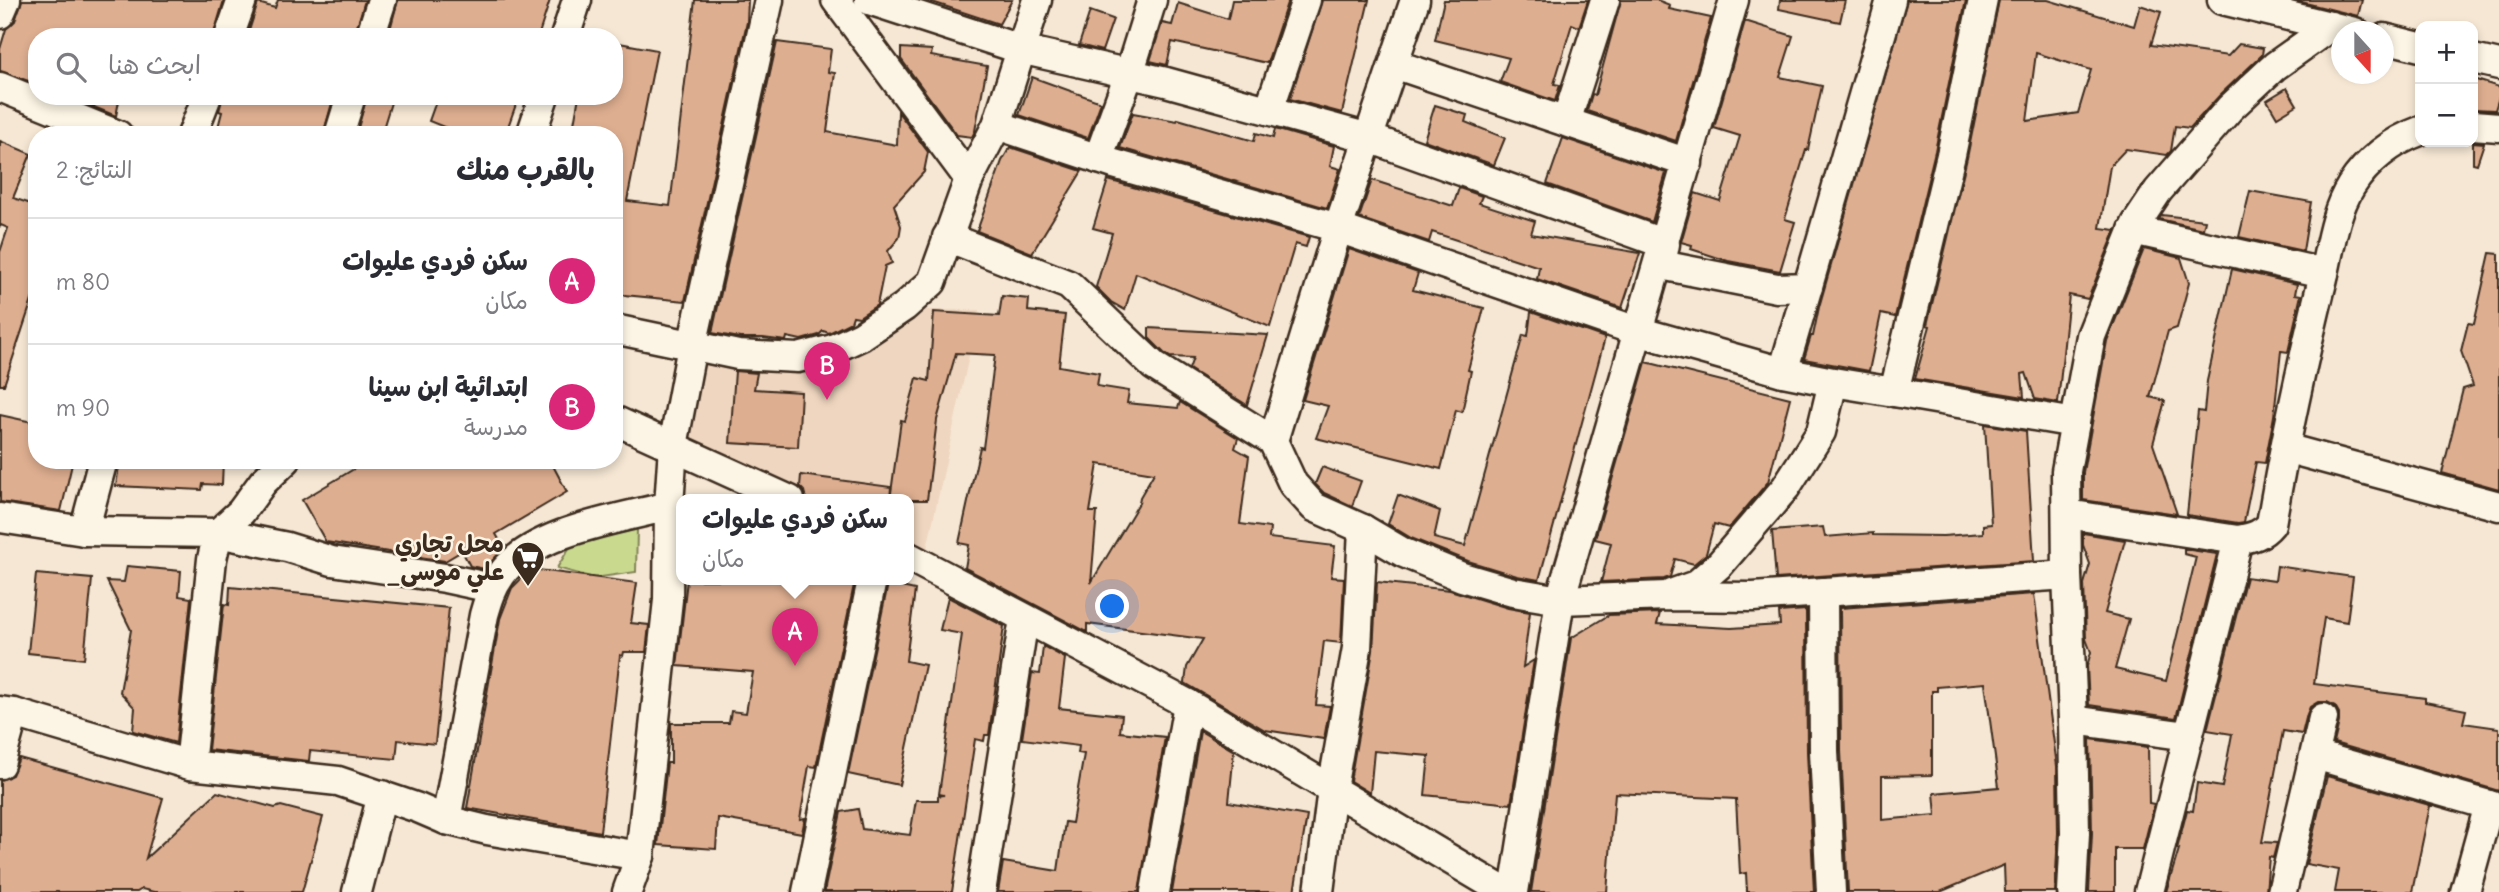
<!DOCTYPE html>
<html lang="ar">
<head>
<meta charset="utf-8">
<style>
  :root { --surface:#fff; --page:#f7f7f7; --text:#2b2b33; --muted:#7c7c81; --line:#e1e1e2; --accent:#db2777 }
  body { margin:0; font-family:Delius,"Playpen Sans Arabic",sans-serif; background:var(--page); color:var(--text); direction:rtl }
  .controls { position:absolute; right:21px; top:21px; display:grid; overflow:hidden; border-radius:14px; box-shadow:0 4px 10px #0003 }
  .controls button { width:63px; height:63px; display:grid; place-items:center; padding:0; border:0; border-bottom:2px solid var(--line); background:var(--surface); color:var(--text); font:35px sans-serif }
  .compass { position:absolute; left:2331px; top:21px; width:63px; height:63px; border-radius:50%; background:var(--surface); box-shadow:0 4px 10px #0003; rotate:159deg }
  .you { position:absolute; left:1113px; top:607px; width:24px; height:24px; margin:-18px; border:5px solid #fff; border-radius:50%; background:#1a73e8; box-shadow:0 0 0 10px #1a73e833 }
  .badge { display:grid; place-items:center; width:46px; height:46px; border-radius:50%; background:var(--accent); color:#fff; font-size:23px; font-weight:700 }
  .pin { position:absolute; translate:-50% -58px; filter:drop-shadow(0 2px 4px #0008) }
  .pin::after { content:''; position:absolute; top:37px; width:24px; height:21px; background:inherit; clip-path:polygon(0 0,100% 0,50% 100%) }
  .popup { position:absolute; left:676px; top:494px; width:238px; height:91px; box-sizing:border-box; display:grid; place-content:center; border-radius:14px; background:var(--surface); filter:drop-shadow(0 2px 5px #0005); font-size:23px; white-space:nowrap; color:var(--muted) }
  .popup b { font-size:26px; color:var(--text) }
  .popup::after { content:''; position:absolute; left:50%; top:100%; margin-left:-14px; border:14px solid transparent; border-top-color:var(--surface) }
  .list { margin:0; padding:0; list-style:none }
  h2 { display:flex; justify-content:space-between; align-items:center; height:91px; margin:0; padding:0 28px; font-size:30px }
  h2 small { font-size:23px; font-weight:400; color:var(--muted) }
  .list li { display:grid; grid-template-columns:46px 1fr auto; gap:21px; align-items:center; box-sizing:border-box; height:126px; padding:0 28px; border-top:2px solid var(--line) }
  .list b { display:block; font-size:26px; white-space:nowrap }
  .list p { margin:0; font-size:23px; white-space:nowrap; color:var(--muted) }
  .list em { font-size:23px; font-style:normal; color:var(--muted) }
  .icon { flex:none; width:38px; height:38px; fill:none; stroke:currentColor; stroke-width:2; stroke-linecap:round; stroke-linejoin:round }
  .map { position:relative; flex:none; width:2499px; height:892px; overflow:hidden; direction:ltr }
  .search { position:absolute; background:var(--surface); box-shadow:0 4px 10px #0003; left:28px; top:28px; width:595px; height:77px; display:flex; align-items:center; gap:18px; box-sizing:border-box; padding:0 24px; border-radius:28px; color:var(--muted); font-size:26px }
  .panel { position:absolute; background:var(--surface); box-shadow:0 4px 10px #0003; left:28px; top:126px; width:595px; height:343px; border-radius:28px; direction:rtl }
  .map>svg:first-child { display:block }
  .built { fill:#efd6c0 }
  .green { fill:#c9da8f; stroke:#828256; stroke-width:2 }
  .building { fill:#deae90; stroke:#3b2a1e; stroke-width:2; fill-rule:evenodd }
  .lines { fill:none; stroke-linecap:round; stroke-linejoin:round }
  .minor-casing { stroke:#3b2a1e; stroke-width:33 }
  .minor { stroke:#fcf5e5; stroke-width:28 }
  .labels { text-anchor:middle; stroke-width:5; stroke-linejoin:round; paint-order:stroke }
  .poi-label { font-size:24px; font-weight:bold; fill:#3b2a1e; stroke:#fcf5e5; text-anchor:end }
</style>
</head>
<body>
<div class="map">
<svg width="2499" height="892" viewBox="0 0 2499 892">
  <rect width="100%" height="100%" fill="#f6e7d4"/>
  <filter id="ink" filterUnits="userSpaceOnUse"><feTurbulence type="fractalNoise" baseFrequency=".0143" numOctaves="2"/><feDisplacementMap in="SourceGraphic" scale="14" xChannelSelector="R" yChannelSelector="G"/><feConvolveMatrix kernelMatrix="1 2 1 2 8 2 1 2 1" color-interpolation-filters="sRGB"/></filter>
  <g filter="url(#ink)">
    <polygon class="built" points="917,310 979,310 926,553 909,545 909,500 814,500 685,438 704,360 825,362"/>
    <polygon class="green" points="637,529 636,572 594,578 557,568 571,545"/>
    <g class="building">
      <polygon points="22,0 224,0 213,37 37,37 37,84 0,71 0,49 6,29 15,21"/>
      <polygon points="278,0 365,0 354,37 247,37 258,3 275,8"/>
      <polygon points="398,0 550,0 538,37 388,37"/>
      <polygon points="695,0 748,0 747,22 685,301 614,294 614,135 572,135 579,96 614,96 614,42 657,50 627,201 670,206"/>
      <polygon points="926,0 1012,0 999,24"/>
      <polygon points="1232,0 1288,0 1267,63 1172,42 1167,65 1150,61 1162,23 1172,25 1178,3 1228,19"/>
      <polygon points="1322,0 1369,0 1342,113 1290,99"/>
      <polygon points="1444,0 1588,0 1579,27 1572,24 1554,84 1560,85 1555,101 1500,82 1509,58 1435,40"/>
      <polygon points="1621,0 1657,0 1670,5 1669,9 1711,18 1676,141 1587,111 1592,94 1595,95"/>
      <polygon points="1780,0 1845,0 1840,22 1779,9"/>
      <polygon points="1907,0 1966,0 1935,151 1895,317 1881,314 1869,371 1804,359 1811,336 1813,336 1819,307"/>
      <path d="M 1999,0 L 2048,0 L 2134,26 L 2140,5 L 2161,12 L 2151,45 L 2228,56 L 2239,44 L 2263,48 L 2262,55 L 2219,96 L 2190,128 L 2175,126 L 2171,151 L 2167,155 L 2126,149 L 2110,166 L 2100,228 L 2116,230 L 2088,299 L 2069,295 L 2058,403 L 2035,399 L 2026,373 L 2022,374 L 2024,397 L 1915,379 L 1930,326 L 1927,325 L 1967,158 ZM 2036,53 L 2091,70 L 2078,113 L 2027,121 Z"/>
      <polygon points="2293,0 2362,0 2358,16"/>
      <polygon points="1090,11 1113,19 1102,51 1079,45"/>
      <polygon points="1745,21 1793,36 1780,77 1822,86 1808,150 1806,150 1785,219 1795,222 1780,271 1728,261 1691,249 1692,245 1681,242 1695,193 1720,201 1740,136 1714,128"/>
      <polygon points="777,42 831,49 828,72 835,73 827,132 897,145 898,112 928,152 924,172 894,205 901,226 899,238 888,251 892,263 885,266 877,305 859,317 853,316 851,322 829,333 823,331 819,335 801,340 787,337 786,341 763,338 740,338 712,333"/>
      <polygon points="901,48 932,50 931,56 987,66 975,131 972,137 957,135 901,59"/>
      <polygon points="1032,77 1101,102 1088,138 1019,115"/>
      <polygon points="2473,79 2499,87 2499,97 2495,110 2473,109"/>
      <polygon points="2287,88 2297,105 2277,117 2267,100"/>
      <polygon points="67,96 120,96 116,116"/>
      <polygon points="223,96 334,96 323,135 216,135 222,112 219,111"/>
      <polygon points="367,96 393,96 381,135 356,135"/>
      <polygon points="438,96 519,96 505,135 446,135 449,129 429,121"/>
      <polygon points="1435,105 1467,115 1465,122 1505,138 1494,165 1424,140"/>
      <polygon points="1133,113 1177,121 1178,119 1254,141 1256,133 1273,138 1275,129 1334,146 1330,166 1340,169 1327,208 1120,148"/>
      <polygon points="1563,138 1666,173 1652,222 1547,184"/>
      <polygon points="0,141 31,154 13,198 37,206 37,285 4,385 0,385 0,252 8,228 1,225 0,227"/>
      <polygon points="2473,142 2484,143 2477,164 2473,163"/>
      <polygon points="1010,147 1082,171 1032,253 977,231 1002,161"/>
      <polygon points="1108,180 1309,237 1306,247 1295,244 1270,327 1136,273 1125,310 1111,302 1096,287 1112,233 1093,228"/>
      <polygon points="1372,180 1453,206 1459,188 1482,196 1479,203 1535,221 1531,234 1640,253 1622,308 1537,279 1539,267 1432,232 1429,242 1359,218"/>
      <polygon points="2250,191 2311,202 2303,251 2239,237"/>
      <polygon points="2162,215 2205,220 2203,229 2159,219"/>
      <polygon points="1349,249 1418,273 1413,290 1484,308 1468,370 1471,371 1462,412 1456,410 1441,469 1316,438 1328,406 1303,400"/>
      <polygon points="2144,249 2181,258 2189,283 2177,328 2168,331 2150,397 2165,401 2153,444 2177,514 2083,500 2083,472 2107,341"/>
      <polygon points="2490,253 2499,254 2499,489 2442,473 2463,389 2473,386 2461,351 2468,323 2474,324"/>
      <polygon points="2232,269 2297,284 2295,294 2301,295 2288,352 2281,351 2274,416 2265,463 2256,462 2244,522 2238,523 2187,515 2198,411 2204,412 2207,381"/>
      <path d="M 1002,296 L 1029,299 L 1028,311 L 1065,315 L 1059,366 L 1099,373 L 1097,386 L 1129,391 L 1127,403 L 1178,408 L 1180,402 L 1238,438 L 1235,448 L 1249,456 L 1240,524 L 1270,528 L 1269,538 L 1335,546 L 1331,577 L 1344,578 L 1341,643 L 1324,641 L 1316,705 L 1330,706 L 1324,739 L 1265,730 L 1185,683 L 1187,667 L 1203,639 L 1087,624 L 1087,632 L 965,568 L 969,545 L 959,543 L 980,447 L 983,448 L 995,355 L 956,353 L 937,420 L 927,500 L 890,500 L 901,420 L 905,421 L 917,378 L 929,381 L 934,312 L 999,316 ZM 1098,464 L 1154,473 L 1140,497 L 1139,503 L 1091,583 L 1097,512 L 1090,512 Z"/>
      <polygon points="1531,312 1605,338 1539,580 1517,576 1468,561 1411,538 1388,524 1398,495 1440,511 1434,538 1465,546 1523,335 1528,336"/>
      <polygon points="1149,328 1268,335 1247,405 1189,369 1193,358 1170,357 1164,353 1149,338"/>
      <polygon points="1646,362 1790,398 1768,482 1729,528 1714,524 1706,554 1694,564 1675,559 1670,577 1664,579 1601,582 1611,543 1595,539"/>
      <polygon points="735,371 757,373 754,389 801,392 798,447 730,443"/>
      <polygon points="0,415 37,423 37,460 73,460 61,511 0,502"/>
      <polygon points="1985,424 2026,431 2034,561 1776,579 1772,531 1823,527 1825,537 1873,533 1873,535 1943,536 1983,533 1983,525 1991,524"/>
      <polygon points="141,460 223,460 222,485 203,484 202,490 116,486 119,466 141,467"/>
      <polygon points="369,460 550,460 567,492 496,534 504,548 485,569 470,566 462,551 445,561 326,542 302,500"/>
      <polygon points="1322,467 1361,481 1352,506 1324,493 1315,484"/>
      <polygon points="801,475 891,487 890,500 806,500 804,491 800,487"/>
      <polygon points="2083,533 2125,540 2105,613 2129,619 2115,669 2166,681 2196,557 2184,554 2184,549 2217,554 2176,718 2089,705 2087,666 2091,652 2086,639 2084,584 2090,564 2083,545"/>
      <polygon points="127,566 181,571 179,596 191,598 176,743 133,731 135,708 120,692 131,630 107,581 124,582"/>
      <polygon points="2277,566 2353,577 2347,622 2324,618 2314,684 2425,698 2425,702 2466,710 2463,723 2499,728 2499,791 2334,743 2339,722 2339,713 2335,706 2327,702 2318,702 2310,707 2307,714 2302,734 2283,731 2262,842 2277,843 2273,858 2269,857 2266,892 2166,892 2179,849 2177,849 2187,810 2193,811 2197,783 2222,787 2232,734 2207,730 2246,577 2275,581"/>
      <polygon points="531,569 637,583 631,623 649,625 646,652 624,652 623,656 620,655 600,832 467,808 500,619 512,588"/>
      <polygon points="36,574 92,579 84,659 28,653"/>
      <polygon points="687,580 855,580 816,767 809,766 800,819 805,818 802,833 718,818 716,849 658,845 667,763 671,763 671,723 729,723 731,711 746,713 753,672 677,666"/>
      <polygon points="1377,582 1450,590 1508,608 1530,612 1523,667 1534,660 1511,804 1425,795 1429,756 1374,751 1370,793 1350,781 1373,651"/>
      <polygon points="888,584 915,590 906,661 925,665 899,785 848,774"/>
      <polygon points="230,587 449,608 435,744 398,740 396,759 310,751 309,761 208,750 224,604 229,605"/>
      <path d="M 2034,594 L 2057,766 L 2058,833 L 2055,892 L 2005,892 L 2004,865 L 1940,892 L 1848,892 L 1841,751 L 1840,608 ZM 1985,683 L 1999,787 L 1934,793 L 1936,815 L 1882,820 L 1882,776 L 1932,775 L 1932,691 L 1937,691 L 1937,687 Z"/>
      <polygon points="948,597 1004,626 989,735 985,735 984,741 975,739 952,892 824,892 841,812 858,809 862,829 910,835 916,800 938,800 938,796 944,795 939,794 962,634 940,630"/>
      <polygon points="1806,610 1807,752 1814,892 1747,892 1746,873 1740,874 1736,799 1615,793 1607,892 1531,892 1571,638 1609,615 1660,613 1657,624 1731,628 1780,625 1779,612"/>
      <polygon points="1043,646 1065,658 1059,708 1122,715 1120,732 1165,737 1139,892 998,892 1003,862 1058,871 1065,822 1072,823 1084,754 1078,753 1079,746 1022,739 1032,673 1040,674"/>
      <polygon points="1200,731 1234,751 1229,802 1307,816 1294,892 1172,892"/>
      <polygon points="2090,739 2148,747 2149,804 2154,805 2143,849 2115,849 2115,892 2089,892 2092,833"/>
      <polygon points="19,758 163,798 146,858 217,792 275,808 281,806 323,817 302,892 154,892 142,889 137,892 0,892 0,780 12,775"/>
      <polygon points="2327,776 2433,806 2430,806 2412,892 2335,892 2339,870 2306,864"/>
    </g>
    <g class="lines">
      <defs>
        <g id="minor">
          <polyline points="836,0 969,179"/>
          <polyline points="869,0 1020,49 1166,82 1369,138 1665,244 1661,265 1777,288 1808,287"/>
          <polyline points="2222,0 2355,32"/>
          <polyline points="0,14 6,0"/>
          <polyline points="229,37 242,0"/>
          <polyline points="370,37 382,0"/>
          <polyline points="565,37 577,0"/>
          <polyline points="2384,38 2420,47"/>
          <polyline points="2473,59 2499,65"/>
          <polyline points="1394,64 1688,163"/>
          <polyline points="0,87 118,135"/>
          <polyline points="1269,110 1306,0"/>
          <polyline points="1566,122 1605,0"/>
          <polyline points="997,125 1114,164 1338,228 1637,331 1783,372"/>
          <polyline points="2473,125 2499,127"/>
          <polyline points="192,135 207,96"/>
          <polyline points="339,135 351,96"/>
          <polyline points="531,135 544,96"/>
          <polyline points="1098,159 1129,74 1152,0"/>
          <polyline points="2133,230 2324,273"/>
          <polyline points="947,237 1069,285 1154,366 1273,441 1293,484 1314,507 1363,529 1404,553 1462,577 1513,592 1560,600 1667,596 1753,597 2067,575"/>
          <polyline points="614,329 738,355 798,358 833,349 861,336 904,307 932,282 969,179 997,125 1037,0"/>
          <polyline points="1833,382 1894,392 1951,155 1983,0"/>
          <polyline points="1894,392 2075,423"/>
          <polyline points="614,420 790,500"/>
          <polyline points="1273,441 1338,228 1415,0"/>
          <polyline points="2285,448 2499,506"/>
          <polyline points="2067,514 2238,540 2149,892"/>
          <polyline points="0,518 84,531 218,533 287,547 332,561 445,578 492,588"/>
          <polyline points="84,531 103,460"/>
          <path d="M 2238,540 C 2253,537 2262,535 2271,524 C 2285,441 2303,359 2323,278 C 2330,248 2334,213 2351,186 C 2367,161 2392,141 2420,131"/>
          <polyline points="909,557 1188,704 1505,892"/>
          <polyline points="1823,592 1824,751 1831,892"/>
          <polyline points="1671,594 1696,585 1720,564 1786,487 1821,432 1833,382 1783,372 1891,0"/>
          <polyline points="0,711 14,713 190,765 338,781 418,808 446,820 487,830 640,856"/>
          <polyline points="2073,720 2188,736"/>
          <polyline points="2315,755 2499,808"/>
          <polyline points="0,764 14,713"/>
          <polyline points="190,765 212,559 218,533 241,512 263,482 286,460"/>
          <path d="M 446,820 L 484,615 C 488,601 492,587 501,575 C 532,531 619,519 669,506"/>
          <polyline points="357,892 382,795"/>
          <polyline points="627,892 640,856 668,600 669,506 673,446 692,346 769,0"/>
          <polyline points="807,892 872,580"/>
          <polyline points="981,892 1024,619"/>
          <polyline points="1155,892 1188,704"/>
          <polyline points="1319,892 1332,789 1357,648 1363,529"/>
          <polyline points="1514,892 1560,600 1734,0"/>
          <polyline points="2072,892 2075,833 2073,720 2067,575 2066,471 2091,336 2136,224 2158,191 2230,108 2275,66 2331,26"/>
          <polyline points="2282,892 2323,718"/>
          <polyline points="2465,892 2489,805"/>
        </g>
      </defs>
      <use href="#minor" class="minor-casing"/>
      <use href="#minor" class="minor"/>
    </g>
  </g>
  <defs>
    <symbol id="supermarket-pin" viewBox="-11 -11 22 30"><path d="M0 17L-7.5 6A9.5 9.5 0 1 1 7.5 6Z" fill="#3b2a1e" stroke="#fcf5e5"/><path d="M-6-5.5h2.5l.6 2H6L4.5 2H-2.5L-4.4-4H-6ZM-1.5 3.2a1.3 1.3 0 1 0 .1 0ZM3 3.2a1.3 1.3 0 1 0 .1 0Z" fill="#fff"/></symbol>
  </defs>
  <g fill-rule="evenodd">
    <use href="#supermarket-pin" x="509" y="539" width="38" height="52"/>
  </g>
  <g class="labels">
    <g class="poi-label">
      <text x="504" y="552">محل تجاري<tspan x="504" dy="28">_علي موسى</tspan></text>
    </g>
  </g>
</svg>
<div class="controls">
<button>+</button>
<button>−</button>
</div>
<svg class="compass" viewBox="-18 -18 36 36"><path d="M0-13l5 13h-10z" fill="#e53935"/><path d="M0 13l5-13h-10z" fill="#7c7c81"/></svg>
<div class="you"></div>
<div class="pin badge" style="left:795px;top:666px">A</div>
<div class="popup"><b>سكن فردي عليوات</b>مكان</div>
<div class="pin badge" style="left:827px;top:400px">B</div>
<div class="search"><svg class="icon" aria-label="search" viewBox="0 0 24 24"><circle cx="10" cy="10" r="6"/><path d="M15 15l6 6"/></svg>ابحث هنا</div>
<section class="panel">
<h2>بالقرب منك<small>النتائج: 2</small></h2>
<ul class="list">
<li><span class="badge">A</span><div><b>سكن فردي عليوات</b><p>مكان</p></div><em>80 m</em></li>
<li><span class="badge">B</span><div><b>ابتدائية ابن سينا</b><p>مدرسة</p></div><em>90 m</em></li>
</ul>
</section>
</div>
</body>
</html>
